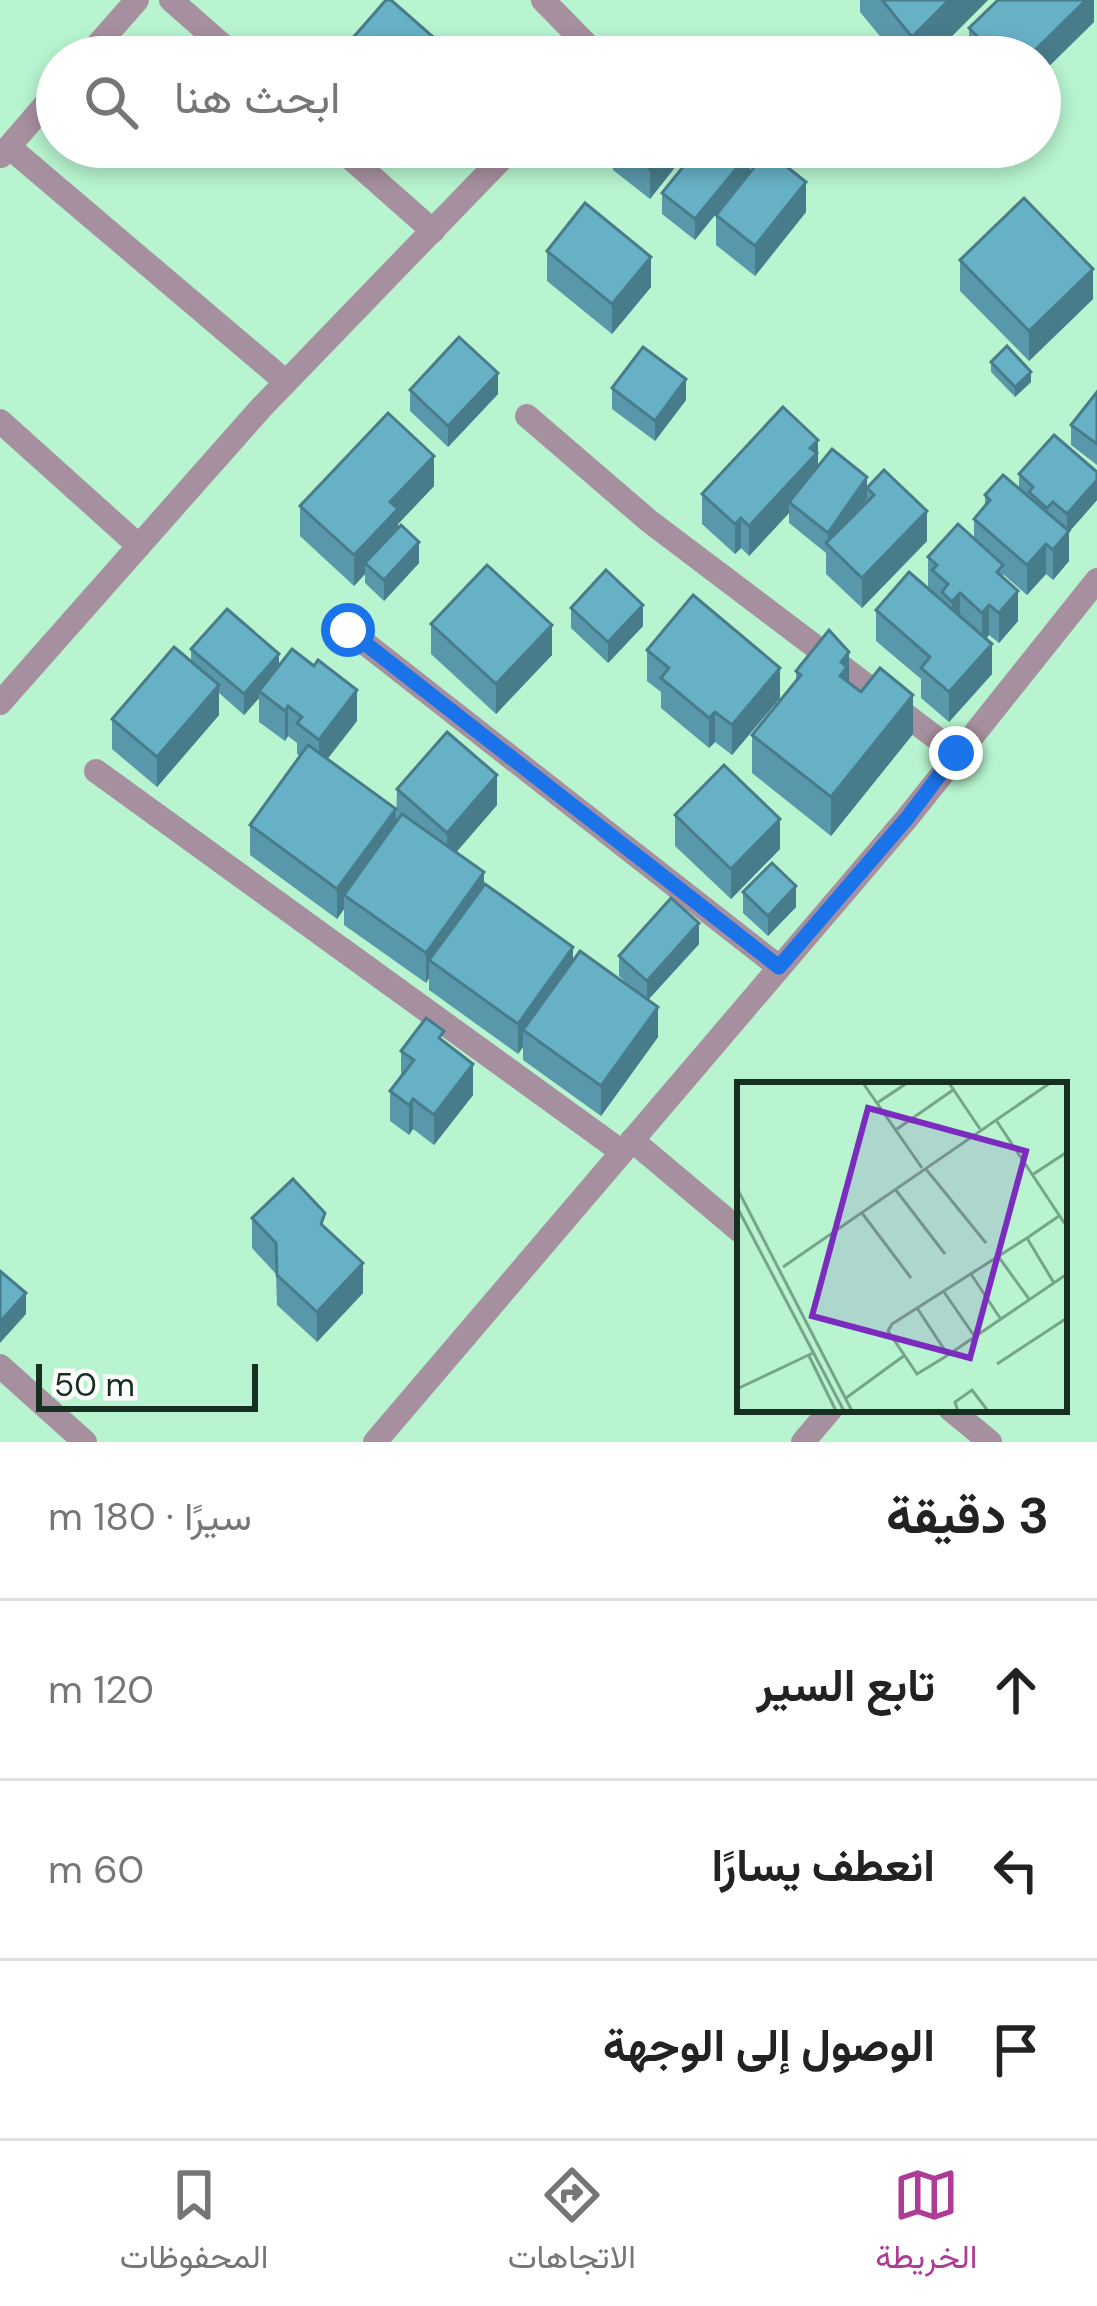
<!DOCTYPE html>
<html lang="ar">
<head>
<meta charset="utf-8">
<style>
  :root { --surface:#fff; --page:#f2f2f2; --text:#222; --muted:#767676; --line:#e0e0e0; --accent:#ae3b95 }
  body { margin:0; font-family:"DM Sans",Vazirmatn,sans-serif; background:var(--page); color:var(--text); direction:rtl }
  .scale { position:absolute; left:36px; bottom:30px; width:222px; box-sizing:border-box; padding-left:12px; border:6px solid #172f21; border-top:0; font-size:33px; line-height:42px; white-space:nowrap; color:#172f21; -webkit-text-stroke:9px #fff; paint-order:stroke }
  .stop { position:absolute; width:36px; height:36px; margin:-27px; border:9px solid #1a73e8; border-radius:50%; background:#fff }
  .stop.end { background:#1a73e8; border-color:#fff; box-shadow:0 3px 12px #0008 }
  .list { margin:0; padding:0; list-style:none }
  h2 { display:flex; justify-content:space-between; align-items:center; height:156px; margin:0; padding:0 48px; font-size:51px }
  h2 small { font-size:39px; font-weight:400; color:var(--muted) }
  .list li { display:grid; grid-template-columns:78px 1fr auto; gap:36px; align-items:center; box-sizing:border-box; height:180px; padding:0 48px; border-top:3px solid var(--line) }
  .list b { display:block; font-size:45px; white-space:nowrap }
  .list em { font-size:39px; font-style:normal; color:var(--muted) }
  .icon { flex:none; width:66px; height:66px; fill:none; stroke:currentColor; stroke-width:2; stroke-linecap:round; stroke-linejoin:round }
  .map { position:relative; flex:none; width:1097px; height:1442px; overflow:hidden; direction:ltr }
  .search { position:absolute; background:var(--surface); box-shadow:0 6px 18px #0003; left:36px; right:36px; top:36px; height:132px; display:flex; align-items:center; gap:30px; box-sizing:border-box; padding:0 42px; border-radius:66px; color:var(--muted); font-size:45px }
  .sheet { height:696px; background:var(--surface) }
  nav { display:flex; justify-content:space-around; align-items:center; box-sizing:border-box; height:168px; border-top:3px solid var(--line); background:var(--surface); font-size:33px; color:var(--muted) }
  nav a { display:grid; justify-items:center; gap:6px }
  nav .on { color:var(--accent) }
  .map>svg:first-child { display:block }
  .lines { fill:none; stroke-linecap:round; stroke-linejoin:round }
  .minor { stroke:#a68f9e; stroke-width:24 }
  .wall { fill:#5998aa }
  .shaded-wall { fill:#487c8b }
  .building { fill:#67b1c6; stroke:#487c8b; stroke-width:3 }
  .route { stroke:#1a73e8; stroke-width:15 }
  .inset-road { fill:none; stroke:#77a589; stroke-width:3 }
  .view { fill:#7b2cbf; fill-opacity:0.15; stroke:#7b2cbf; stroke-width:6 }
  .inset-edge { fill:none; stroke:#172f21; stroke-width:6 }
</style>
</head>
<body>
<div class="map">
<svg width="1097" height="1442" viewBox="0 0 1097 1442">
  <rect width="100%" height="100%" fill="#b7f4cf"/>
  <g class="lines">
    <g class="minor">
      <polyline points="171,0 236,57"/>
      <polyline points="543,0 589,47 586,57"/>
      <polyline points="87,57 137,0"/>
      <polyline points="9,147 286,382"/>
      <polyline points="338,147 433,231"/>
      <polyline points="1,156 57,91"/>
      <polyline points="527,416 649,521 956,753"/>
      <polyline points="0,421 139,546"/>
      <polyline points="348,630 779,967"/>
      <polyline points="0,703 260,409 513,147"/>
      <polyline points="96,771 622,1152"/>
      <polyline points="632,1140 740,1231"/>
      <polyline points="0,1366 85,1442"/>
      <polyline points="950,1409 990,1442"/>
      <polyline points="375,1442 908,817 1097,580"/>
      <polyline points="803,1442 831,1409"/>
    </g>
  </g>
  <g class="wall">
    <polygon points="860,0 988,0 931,57 897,57 860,12"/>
    <polygon points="1094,0 1094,22 1040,75 1040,57 969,57 969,28"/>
    <polygon points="391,147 429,147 413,166"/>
    <polygon points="613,147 691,147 650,199 613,170"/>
    <polygon points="699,147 695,240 662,214 662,193"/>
    <polygon points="806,212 755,276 716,245 716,215"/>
    <polygon points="547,251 651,287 612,334 547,281"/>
    <polygon points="960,260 1093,299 1029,361 960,291"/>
    <polygon points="991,362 1031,382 1015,397 991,372"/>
    <polygon points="612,388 686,400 655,441 612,409"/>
    <polygon points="410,390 498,394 448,447 410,411"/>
    <polygon points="1097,392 1097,465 1071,445 1071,425"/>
    <polygon points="818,465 867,487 927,541 862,608 826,574 826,553 789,523 789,513 749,556 741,548 735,554 702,524 702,494"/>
    <polygon points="1097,472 1097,500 1069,532 1069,561 1053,580 1046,574 1027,595 1003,574 1018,621 999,643 989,635 986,639 992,674 949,722 921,698 921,679 876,641 876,610 932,592 928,587 928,557 974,539 974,519 985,506 985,495 1019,489 1019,474"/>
    <polygon points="434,486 398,524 398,528 419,563 384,601 365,583 365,574 354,586 300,536 300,506"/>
    <polygon points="571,608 643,626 608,663 571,628"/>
    <polygon points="431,624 552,655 496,714 431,654"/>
    <polygon points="191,649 279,665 357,721 327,759 396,822 397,789 497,805 456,852 484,885 573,960 632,988 619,976 619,956 699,944 648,1000 658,1037 601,1116 523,1060 523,1047 518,1054 429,990 429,978 426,983 344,925 344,909 337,919 250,855 250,825 301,756 297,754 297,743 288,736 285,741 259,722 259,698 244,715 219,693 219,715 157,787 112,749 112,719 191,662"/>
    <polygon points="647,650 780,698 732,755 715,742 709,748 661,708 661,692 647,681"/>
    <polygon points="796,671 849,683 913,734 831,836 752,773 752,735 796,681"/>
    <polygon points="675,815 780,849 731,899 675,846"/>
    <polygon points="743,892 796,907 768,936 743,913"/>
    <polygon points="444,1042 473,1095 434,1145 413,1129 409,1135 390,1121 390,1091 401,1077 401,1051"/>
    <polygon points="252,1218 325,1228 363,1293 317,1342 277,1305 276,1274 252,1248"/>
  </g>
  <g class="shaded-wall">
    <polygon points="949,0 988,0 931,57 912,57 912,37"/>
    <polygon points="1086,0 1094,0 1094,22 1040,75 1040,57 1028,57"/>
    <polygon points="413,147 429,147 413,166"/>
    <polygon points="667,147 691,147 650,199 650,169"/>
    <polygon points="750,152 750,172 695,240 695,219"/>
    <polygon points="806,182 806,212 755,276 755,246"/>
    <polygon points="651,257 651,287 612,334 612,304"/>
    <polygon points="1093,269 1093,299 1029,361 1029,331"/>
    <polygon points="1031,372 1031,382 1015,397 1015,387"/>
    <polygon points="498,373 498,394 448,447 448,426"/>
    <polygon points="686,379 686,400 655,441 655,421"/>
    <polygon points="818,440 818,470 789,502 789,513 749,556 749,526"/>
    <polygon points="434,456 434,486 398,524 398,539 365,563 365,574 354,586 354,555 390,502"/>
    <polygon points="867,477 867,498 831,548 828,544 828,533"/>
    <polygon points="1097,480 1097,500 1069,532 1069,561 1053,580 1053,550 1067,534 1067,514"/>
    <polygon points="927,511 927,541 862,608 862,578"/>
    <polygon points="741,518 741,548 735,554 735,524"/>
    <polygon points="419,542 419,563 384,601 384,580"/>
    <polygon points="1046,544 1046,574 1027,595 1027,565"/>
    <polygon points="1018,591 1018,621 999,643 999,613"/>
    <polygon points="960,593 960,623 952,632 952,602"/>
    <polygon points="643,605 643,626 608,663 608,642"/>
    <polygon points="989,605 989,635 982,643 982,613"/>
    <polygon points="552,625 552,655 496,714 496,684"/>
    <polygon points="992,644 992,674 949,722 949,692"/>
    <polygon points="849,652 849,691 840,714 841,662"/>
    <polygon points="279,654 279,674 259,691 259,698 244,715 244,694"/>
    <polygon points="780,668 780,698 732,755 732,725"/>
    <polygon points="219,685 219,715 157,787 157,757"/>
    <polygon points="357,690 357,721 319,770 319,740"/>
    <polygon points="913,695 913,734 831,836 831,797"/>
    <polygon points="288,706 288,736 285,741 285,711"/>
    <polygon points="715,712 715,742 709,748 709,718"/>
    <polygon points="497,775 497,805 447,863 447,833"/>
    <polygon points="396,809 396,839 344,895 344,909 337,919 337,889"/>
    <polygon points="780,819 780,849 731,899 731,869"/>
    <polygon points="484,872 484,902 429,960 429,978 426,983 426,953"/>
    <polygon points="796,886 796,907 768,936 768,916"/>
    <polygon points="699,923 699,944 647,1001 647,981"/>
    <polygon points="573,947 573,977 523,1030 523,1047 518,1054 518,1024"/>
    <polygon points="658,1007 658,1037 601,1116 601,1086"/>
    <polygon points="473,1064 473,1095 434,1145 434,1115"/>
    <polygon points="413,1099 413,1129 409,1135 409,1105"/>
    <polygon points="363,1263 363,1293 317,1342 317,1312"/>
    <polygon points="26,1293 26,1314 0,1343 0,1322"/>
  </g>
  <g class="building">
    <polygon points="386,0 391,0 456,57 336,57"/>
    <polygon points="882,0 949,0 912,37"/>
    <polygon points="998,0 1086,0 1028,57 998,57 969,28"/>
    <polygon points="622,147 667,147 650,169"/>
    <polygon points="699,147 744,147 750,152 695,219 662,193"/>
    <polygon points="767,151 806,182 755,246 716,215"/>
    <polygon points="1024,198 1093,269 1029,331 960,260"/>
    <polygon points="585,203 651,257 612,304 547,251"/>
    <polygon points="459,337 498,373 448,426 410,390"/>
    <polygon points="1007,346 1031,372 1015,387 991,362"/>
    <polygon points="643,347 686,379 655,421 612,388"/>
    <polygon points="1097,392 1097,444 1071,425"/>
    <polygon points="783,407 818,440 810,448 817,453 749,526 741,518 735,524 702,494"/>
    <polygon points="388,413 434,456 390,502 398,509 354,555 300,506"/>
    <polygon points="1054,435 1097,472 1097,480 1067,514 1053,502 1047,508 1029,492 1033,487 1019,474"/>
    <polygon points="832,449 867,477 828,533 789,502"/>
    <polygon points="884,470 927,511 862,578 826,543 874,495 867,488"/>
    <polygon points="1003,475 1069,531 1053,550 1046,544 1027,565 974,519 990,500 985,495"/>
    <polygon points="958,524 1003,565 997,572 1018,591 999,613 989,605 982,613 960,593 952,602 942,592 948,584 932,570 937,565 928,557"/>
    <polygon points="401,525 419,542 384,580 365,563"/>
    <polygon points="487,565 552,625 496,684 431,624"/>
    <polygon points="606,570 643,605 608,642 571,608"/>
    <polygon points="909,572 992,644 949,692 921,668 930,657 876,610"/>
    <polygon points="693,595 780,668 732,725 715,712 709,718 661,678 669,668 647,650"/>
    <polygon points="227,609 279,654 244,694 191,649"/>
    <polygon points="829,630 849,652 841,662 847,667 840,676 861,692 880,668 913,695 831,797 752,735 801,675 796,671"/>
    <polygon points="174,647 219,685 157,757 112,719"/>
    <polygon points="292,649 314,666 318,660 357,690 319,740 297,723 302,717 288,706 285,711 259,691"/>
    <polygon points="447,732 497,775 447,833 397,789"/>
    <polygon points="308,745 396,809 337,889 250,825"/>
    <polygon points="724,765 780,819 731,869 675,815"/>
    <polygon points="402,814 484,872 426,953 344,895"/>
    <polygon points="772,863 796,886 768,916 743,892"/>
    <polygon points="485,884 573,947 518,1024 429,960"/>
    <polygon points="671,898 699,923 647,981 619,956"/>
    <polygon points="580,951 658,1007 601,1086 523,1030"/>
    <polygon points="426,1018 444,1031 439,1038 473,1064 434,1115 413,1099 409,1105 390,1091 414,1060 401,1051"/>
    <polygon points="293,1179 325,1213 321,1224 363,1263 317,1312 277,1275 276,1243 252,1218"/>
    <polygon points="0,1271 26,1293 0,1322"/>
  </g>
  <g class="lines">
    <polyline class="route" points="348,630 779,967 908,817 956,753"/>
  </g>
  <g transform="translate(737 1082)">
    <rect width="330" height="330" fill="#b7f4cf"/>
    <path class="inset-road" d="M 126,1 L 185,86M 212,1 L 243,47M 140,21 L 170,1M 259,38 L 330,145M 160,47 L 216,8M 188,86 L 249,161M 295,93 L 330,70M 0,106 L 115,329M 158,107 L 208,172M 0,125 L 107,329M 125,131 L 174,196M 290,156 L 322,134M 261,174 L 292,217M 46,185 L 313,1M 234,192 L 263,236M 207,210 L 238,255M 180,226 L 211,273 L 180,292 L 151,249 L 155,242 L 290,156 L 317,201M 211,273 L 330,192M 72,274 L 99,329M 260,282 L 330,236M 0,307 L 78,270M 109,316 L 168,273M 221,329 L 218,320 L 235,308 L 251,329"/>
    <path class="view" d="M 131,26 L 289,69 L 233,276 L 75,234 Z"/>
    <rect width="330" height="330" class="inset-edge"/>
  </g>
</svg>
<div class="scale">50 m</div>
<div class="stop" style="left:348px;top:630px"></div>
<div class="stop end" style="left:956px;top:753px"></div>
<div class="search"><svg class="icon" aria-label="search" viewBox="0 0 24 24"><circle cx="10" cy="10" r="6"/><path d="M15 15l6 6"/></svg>ابحث هنا</div>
</div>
<section class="sheet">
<h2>3 دقيقة<small>سيرًا · 180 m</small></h2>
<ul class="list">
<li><svg class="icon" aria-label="ahead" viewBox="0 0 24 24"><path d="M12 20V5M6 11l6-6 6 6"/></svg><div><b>تابع السير</b></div><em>120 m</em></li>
<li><svg class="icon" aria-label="left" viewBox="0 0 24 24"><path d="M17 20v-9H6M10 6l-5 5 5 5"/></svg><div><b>انعطف يسارًا</b></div><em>60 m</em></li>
<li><svg class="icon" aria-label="arrive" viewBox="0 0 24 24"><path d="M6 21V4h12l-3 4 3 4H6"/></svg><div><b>الوصول إلى الوجهة</b></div></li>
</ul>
</section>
<nav>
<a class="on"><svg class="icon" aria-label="map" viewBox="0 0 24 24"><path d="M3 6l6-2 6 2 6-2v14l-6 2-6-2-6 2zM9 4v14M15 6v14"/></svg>الخريطة</a>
<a><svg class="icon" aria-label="directions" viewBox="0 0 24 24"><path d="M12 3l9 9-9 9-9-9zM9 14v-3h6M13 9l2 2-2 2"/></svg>الاتجاهات</a>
<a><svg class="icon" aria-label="saved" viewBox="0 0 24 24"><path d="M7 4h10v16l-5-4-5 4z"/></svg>المحفوظات</a>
</nav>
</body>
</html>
